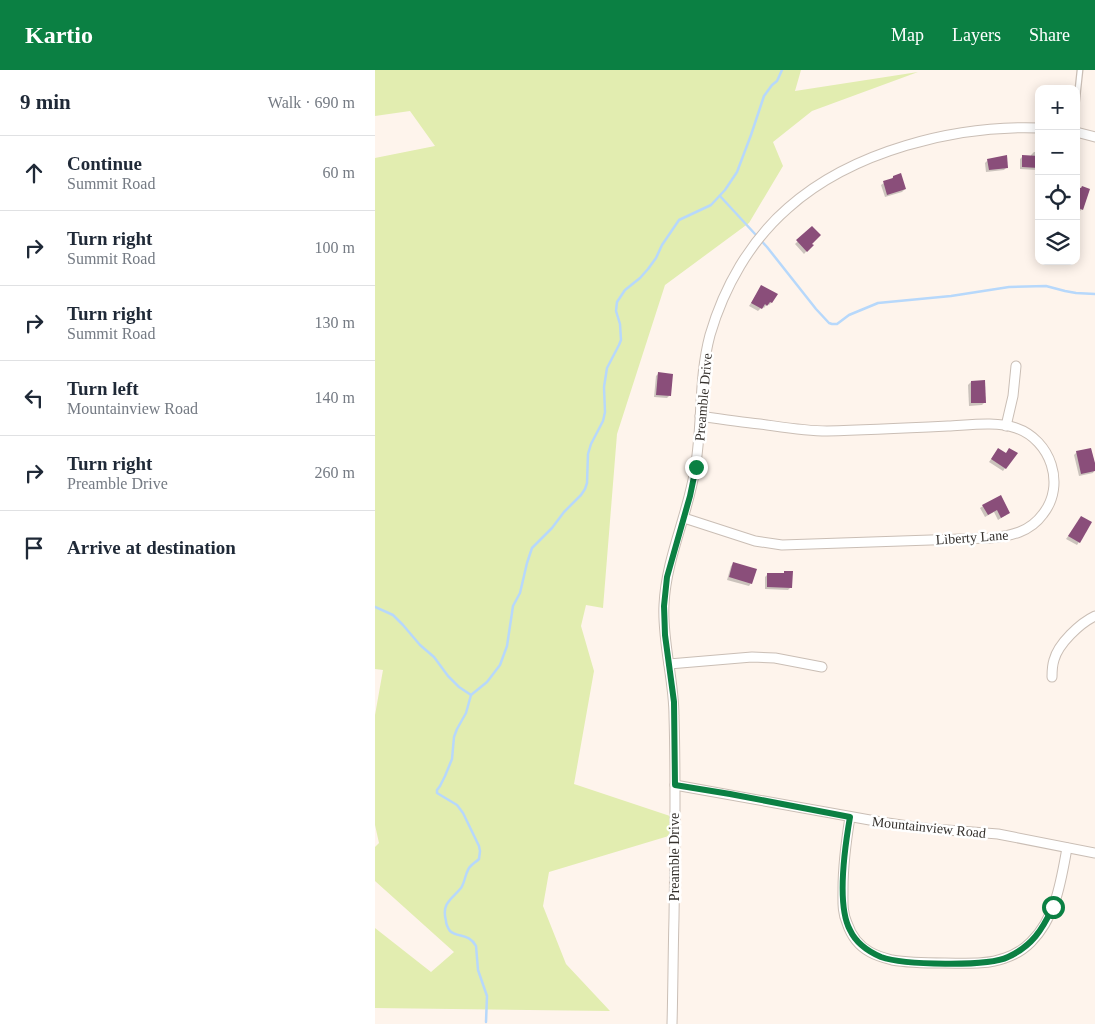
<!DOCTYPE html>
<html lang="en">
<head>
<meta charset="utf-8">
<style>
  :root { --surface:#fff; --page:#f6f6f7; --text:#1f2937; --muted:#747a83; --line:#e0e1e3; --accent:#0b8043 }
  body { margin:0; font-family:Georgia,serif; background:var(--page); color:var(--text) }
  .controls { position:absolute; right:15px; top:15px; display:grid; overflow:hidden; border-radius:10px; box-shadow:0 2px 12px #0003 }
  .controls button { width:45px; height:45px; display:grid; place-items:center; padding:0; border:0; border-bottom:1px solid var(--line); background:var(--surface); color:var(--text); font:25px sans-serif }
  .stop { position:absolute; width:15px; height:15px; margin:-11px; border:4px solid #0b8043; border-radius:50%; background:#fff }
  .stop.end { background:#0b8043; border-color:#fff; box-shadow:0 1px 5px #0008 }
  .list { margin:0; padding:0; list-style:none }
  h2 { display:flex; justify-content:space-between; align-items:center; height:65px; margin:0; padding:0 20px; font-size:21px }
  h2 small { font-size:16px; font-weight:400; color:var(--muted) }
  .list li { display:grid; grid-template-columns:32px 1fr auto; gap:15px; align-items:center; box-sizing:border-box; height:75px; padding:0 20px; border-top:1px solid var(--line) }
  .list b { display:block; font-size:19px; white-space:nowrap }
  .list p { margin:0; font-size:16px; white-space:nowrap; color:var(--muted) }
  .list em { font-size:16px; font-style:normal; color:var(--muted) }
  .icon { flex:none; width:28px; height:28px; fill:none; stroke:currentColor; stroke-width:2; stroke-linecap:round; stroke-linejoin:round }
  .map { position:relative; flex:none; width:720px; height:954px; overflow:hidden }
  header { display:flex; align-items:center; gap:30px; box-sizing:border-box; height:70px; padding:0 25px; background:var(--accent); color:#fff }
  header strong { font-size:24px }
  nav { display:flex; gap:28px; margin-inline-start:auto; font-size:18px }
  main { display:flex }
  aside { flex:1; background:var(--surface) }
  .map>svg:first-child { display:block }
  .green { fill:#e2edb0 }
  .shadow { fill:#0003 }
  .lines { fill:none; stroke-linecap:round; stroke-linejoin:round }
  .stream { stroke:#b7d8fb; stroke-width:2.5 }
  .building { fill:#8a4e7a }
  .lane-casing { stroke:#cabeb5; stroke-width:7 }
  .street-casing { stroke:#cabeb5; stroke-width:11 }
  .lane { stroke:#fff; stroke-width:4.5 }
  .street { stroke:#fff; stroke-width:9 }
  .route { stroke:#0b8043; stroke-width:6 }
  .labels { text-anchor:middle; stroke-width:5; stroke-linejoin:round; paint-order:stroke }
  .street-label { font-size:14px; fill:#35312d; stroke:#fff }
</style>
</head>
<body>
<header>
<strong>Kartio</strong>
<nav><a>Map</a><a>Layers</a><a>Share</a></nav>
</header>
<main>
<aside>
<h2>9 min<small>Walk · 690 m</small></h2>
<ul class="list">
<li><svg class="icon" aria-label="ahead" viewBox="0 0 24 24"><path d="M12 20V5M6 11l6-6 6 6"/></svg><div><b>Continue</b><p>Summit Road</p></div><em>60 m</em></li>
<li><svg class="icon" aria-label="right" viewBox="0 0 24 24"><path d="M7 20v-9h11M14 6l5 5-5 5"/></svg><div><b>Turn right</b><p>Summit Road</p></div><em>100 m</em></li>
<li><svg class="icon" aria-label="right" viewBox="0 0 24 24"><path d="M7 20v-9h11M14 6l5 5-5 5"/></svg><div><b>Turn right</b><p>Summit Road</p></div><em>130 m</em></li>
<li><svg class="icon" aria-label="left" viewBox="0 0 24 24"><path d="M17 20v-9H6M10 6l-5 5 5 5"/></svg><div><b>Turn left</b><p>Mountainview Road</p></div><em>140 m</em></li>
<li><svg class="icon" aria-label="right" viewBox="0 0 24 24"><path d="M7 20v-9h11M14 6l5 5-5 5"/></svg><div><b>Turn right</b><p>Preamble Drive</p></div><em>260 m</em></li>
<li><svg class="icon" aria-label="arrive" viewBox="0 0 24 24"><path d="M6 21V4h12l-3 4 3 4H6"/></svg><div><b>Arrive at destination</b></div></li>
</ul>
</aside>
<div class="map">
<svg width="720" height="954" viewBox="0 0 720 954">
  <rect width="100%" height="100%" fill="#fef4ec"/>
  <polygon class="green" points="0,0 426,0 420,21 543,2 437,41 398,72 408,96 374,153 290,215 242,364 228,538 211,535 206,556 219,601 199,714 298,747 297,765 174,802 168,836 191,894 235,941 0,938 0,858 56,902 79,882 0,811 0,777 4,773 0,755 0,645 8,600 0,599 0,88 60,76 35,41 0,46"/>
  <g class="shadow">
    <polygon points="659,82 664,82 664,98 662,100 645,99 645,89 648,86 656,87 656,85"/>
    <polygon points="613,90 632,97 629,100 611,102 610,93"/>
    <polygon points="518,107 530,119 527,122 510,127 506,115 509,113 515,111"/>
    <polygon points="701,119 707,139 704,142 701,141"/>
    <polygon points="701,152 704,170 701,173"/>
    <polygon points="437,158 435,174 437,175 429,184 420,174"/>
    <polygon points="387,216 396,233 394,235 392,234 389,238 387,237 383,241 374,236"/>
    <polygon points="284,303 294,326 292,328 279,327 281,306"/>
    <polygon points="596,312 610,332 607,335 594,336 593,315"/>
    <polygon points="621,382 631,384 641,384 628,401 614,392"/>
    <polygon points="702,382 720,399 718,403 704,406 699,385"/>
    <polygon points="625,427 631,445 623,450 619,442 610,447 605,438 608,436"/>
    <polygon points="706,448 704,472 702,475 691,469"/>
    <polygon points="358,494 376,513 374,516 352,510 356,496"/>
    <polygon points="393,504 416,517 413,520 390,519 390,507"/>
  </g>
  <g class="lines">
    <g class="stream">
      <polyline points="345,126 392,177 441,239 454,253 457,254 462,254 474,245 503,233 576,226 634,217 671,216 690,221 701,223 720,224"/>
      <polyline points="0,537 18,545 28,555 45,575 59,587 73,606 84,617 96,625"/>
      <path d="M 111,952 L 112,926 L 103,900 L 101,876 C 94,863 83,868 75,861 C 73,858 71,854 71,851 C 66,833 77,829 86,818 C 90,812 90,805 93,800 C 95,795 100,793 104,789 L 105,781 L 104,776 L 88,743 L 82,735 L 62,723 L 62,720 L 65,716 L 70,706 L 77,689 L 79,667 L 82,659 L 91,643 L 96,625 L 112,612 L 125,595 L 132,576 L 138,536 L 145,523 L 152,493 L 157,478 L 177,458 L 189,442 L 206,425 L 210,419 L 212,413 L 213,384 L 216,374 L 228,351 L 230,342 L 229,317 L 232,298 L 244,275 L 246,270 L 245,254 L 241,241 L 242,232 L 250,220 L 265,208 L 273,199 L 281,188 L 287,175 L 304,150 L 336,135 L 350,120 L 362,102 L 376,65 L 389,26 L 397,15 L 402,11 L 407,0"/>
    </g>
  </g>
  <g class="building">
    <polygon points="632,85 633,98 614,100 612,89"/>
    <polygon points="647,85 664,86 664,98 647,97"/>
    <polygon points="526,103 531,119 512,125 508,111 518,108 518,106"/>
    <polygon points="707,116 715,119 708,140 701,137 701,117 706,118"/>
    <polygon points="437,156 446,165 437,174 439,175 432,182 421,170"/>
    <polygon points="386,215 403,224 397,233 395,232 392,236 390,234 387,239 376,233"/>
    <polygon points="283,302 298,304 296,326 281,325"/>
    <polygon points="610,310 611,333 596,333 596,311"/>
    <polygon points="623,378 631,383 634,378 643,383 631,399 616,389"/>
    <polygon points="716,378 720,393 720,401 706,404 701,381"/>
    <polygon points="626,425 635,443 626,448 622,440 613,445 607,435"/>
    <polygon points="706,446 717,452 705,473 693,466"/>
    <polygon points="358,492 382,499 377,514 354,507"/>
    <polygon points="409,501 418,501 417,518 392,517 392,503 409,503"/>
  </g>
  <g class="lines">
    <defs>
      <polyline id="lane" points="701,37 705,0"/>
      <g id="street">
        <polyline points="701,62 720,67"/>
        <polyline points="631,356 638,326 641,296"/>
        <path d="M 309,448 L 380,471 L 407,475 L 615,468 C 636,466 655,462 668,444 C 691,415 676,370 641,358 C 622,351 594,355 573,356 C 533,358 493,360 452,361 C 429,361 407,357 385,354 C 365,352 345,349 325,346"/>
        <polyline points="294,594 377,587 400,588 447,597"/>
        <path d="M 677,607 C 677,601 677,596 679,590 C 683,574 705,553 720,546"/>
        <polyline points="300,715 506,752 547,758 623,764 720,783"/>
        <path d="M 475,747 C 471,772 468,795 468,819 C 468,831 467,842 472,853 C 476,865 484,876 495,882 C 502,886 509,888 517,890 C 534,893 552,893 570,893 C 589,893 612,895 630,888 C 639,885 649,879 656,872 C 681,847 686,811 692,778"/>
        <path d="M 297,954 C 298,919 298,883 299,848 C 300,780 301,713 299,646 C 299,609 287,572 289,535 C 291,488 313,445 320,399 C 328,354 323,310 335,265 C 349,217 375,171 413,138 C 477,81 580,55 664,58"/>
      </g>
    </defs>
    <use href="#lane" class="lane-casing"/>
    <use href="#street" class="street-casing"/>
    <use href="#lane" class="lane"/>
    <use href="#street" class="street"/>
  </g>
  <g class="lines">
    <path class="route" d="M 321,397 L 315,426 L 292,507 L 289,536 L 290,565 L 299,632 L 300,715 L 355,724 L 475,747 C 470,776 461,834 475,860 C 481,873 492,881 506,887 C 528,895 613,897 633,887 C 657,876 667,860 678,837"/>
  </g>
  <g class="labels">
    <g class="street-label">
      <text transform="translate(328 327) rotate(-85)" y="5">Preamble Drive</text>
      <text transform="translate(597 467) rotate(-4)" y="5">Liberty Lane</text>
      <text transform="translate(554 757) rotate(6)" y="5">Mountainview Road</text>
      <text transform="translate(299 787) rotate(-90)" y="5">Preamble Drive</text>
    </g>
  </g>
</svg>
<div class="controls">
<button>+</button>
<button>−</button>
<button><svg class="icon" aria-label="locate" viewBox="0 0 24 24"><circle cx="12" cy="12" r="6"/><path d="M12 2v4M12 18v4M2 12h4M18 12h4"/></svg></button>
<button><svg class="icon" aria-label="layers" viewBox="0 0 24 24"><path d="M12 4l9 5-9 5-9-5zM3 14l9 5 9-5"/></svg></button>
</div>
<div class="stop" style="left:678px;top:837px"></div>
<div class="stop end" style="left:321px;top:397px"></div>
</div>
</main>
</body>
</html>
